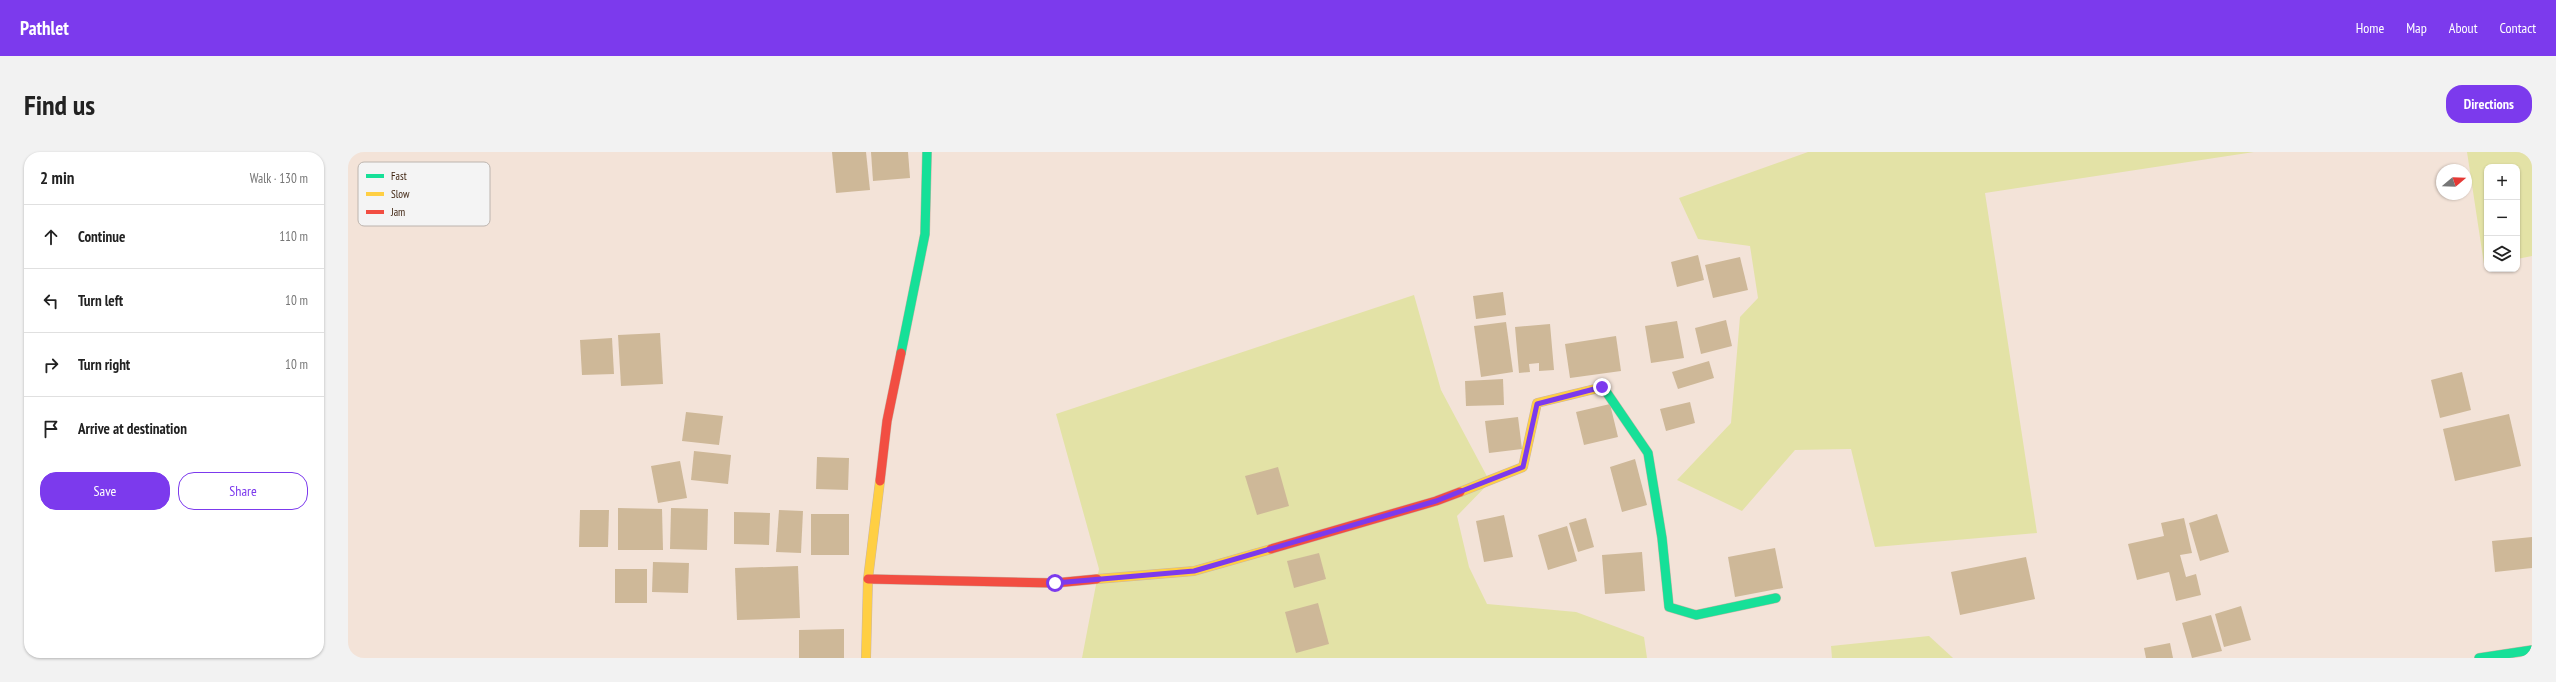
<!DOCTYPE html>
<html lang="en">
<head>
<meta charset="utf-8">
<style>
  :root { --surface:#fff; --page:#f2f2f2; --text:#222; --muted:#767676; --line:#e0e0e0; --accent:#7c3aed }
  body { margin:0; font-family:"PT Sans Narrow",sans-serif; background:var(--page); color:var(--text) }
  .controls { position:absolute; right:12px; top:12px; display:grid; overflow:hidden; border-radius:8px; box-shadow:0 1px 3px #0004 }
  .controls button { width:36px; height:36px; display:grid; place-items:center; padding:0; border:0; border-bottom:1px solid var(--line); background:var(--surface); color:var(--text); font:20px sans-serif }
  .compass { position:absolute; left:2088px; top:12px; width:36px; height:36px; border-radius:50%; background:var(--surface); box-shadow:0 1px 3px #0004; rotate:71deg }
  .stop { position:absolute; width:12px; height:12px; margin:-9px; border:3px solid #7c3aed; border-radius:50%; background:#fff }
  .stop.end { background:#7c3aed; border-color:#fff; box-shadow:0 1px 4px #0008 }
  .list { margin:0; padding:0; list-style:none }
  h2 { display:flex; justify-content:space-between; align-items:center; height:52px; margin:0; padding:0 16px; font-size:17px }
  h2 small { font-size:13px; font-weight:400; color:var(--muted) }
  .list li { display:grid; grid-template-columns:26px 1fr auto; gap:12px; align-items:center; box-sizing:border-box; height:64px; padding:0 16px; border-top:1px solid var(--line) }
  .list b { display:block; font-size:15px; white-space:nowrap }
  .list em { font-size:13px; font-style:normal; color:var(--muted) }
  .actions { display:flex; gap:8px; padding:12px 16px }
  .actions a { flex:1; padding:9px 0; border:1px solid var(--accent); border-radius:16px; text-align:center; font-size:14px; color:var(--accent) }
  .actions .main { background:var(--accent); color:#fff }
  .icon { flex:none; width:22px; height:22px; fill:none; stroke:currentColor; stroke-width:2; stroke-linecap:round; stroke-linejoin:round }
  .map { position:relative; flex:none; width:2184px; height:506px; overflow:hidden; border-radius:16px }
  header { display:flex; align-items:center; gap:24px; box-sizing:border-box; height:56px; padding:0 20px; background:var(--accent); color:#fff }
  header strong { font-size:19px }
  nav { display:flex; gap:22px; margin-inline-start:auto; font-size:14px }
  .intro { display:flex; align-items:center; justify-content:space-between; box-sizing:border-box; height:96px; padding:0 24px }
  h1 { margin:0; font-size:28px }
  .button { padding:10px 18px; border-radius:16px; background:var(--accent); color:#fff; font-size:14px; font-weight:700 }
  main { display:flex; gap:24px; padding:0 24px }
  aside { flex:1; background:var(--surface); border-radius:16px; box-shadow:0 1px 3px #0004 }
  .map>svg:first-child { display:block }
  .green { fill:#e3e2a6 }
  .building { fill:#ceb898 }
  .lines { fill:none; stroke-linecap:round; stroke-linejoin:round }
  .fast-casing { stroke:#c9b4a6; stroke-width:10 }
  .slow-casing { stroke:#c9b4a6; stroke-width:10 }
  .jam-casing { stroke:#c9b4a6; stroke-width:10 }
  .fast { stroke:#16e098; stroke-width:9 }
  .slow { stroke:#ffcf43; stroke-width:9 }
  .jam { stroke:#f24e42; stroke-width:9 }
  .route { stroke:#7c3aed; stroke-width:5 }
  .key { fill:#f4f4f4; stroke:#bcb4ae; stroke-width:1 }
  .key-label { font-size:11px; fill:#3b1f0b }
</style>
</head>
<body>
<header>
<strong>Pathlet</strong>
<nav><a>Home</a><a>Map</a><a>About</a><a>Contact</a></nav>
</header>
<div class="intro"><h1>Find us</h1><a class="button">Directions</a></div>
<main>
<aside>
<h2>2 min<small>Walk · 130 m</small></h2>
<ul class="list">
<li><svg class="icon" aria-label="ahead" viewBox="0 0 24 24"><path d="M12 20V5M6 11l6-6 6 6"/></svg><div><b>Continue</b></div><em>110 m</em></li>
<li><svg class="icon" aria-label="left" viewBox="0 0 24 24"><path d="M17 20v-9H6M10 6l-5 5 5 5"/></svg><div><b>Turn left</b></div><em>10 m</em></li>
<li><svg class="icon" aria-label="right" viewBox="0 0 24 24"><path d="M7 20v-9h11M14 6l5 5-5 5"/></svg><div><b>Turn right</b></div><em>10 m</em></li>
<li><svg class="icon" aria-label="arrive" viewBox="0 0 24 24"><path d="M6 21V4h12l-3 4 3 4H6"/></svg><div><b>Arrive at destination</b></div></li>
</ul>
<div class="actions"><a class="main">Save</a><a>Share</a></div>
</aside>
<div class="map">
<svg width="2184" height="506" viewBox="0 0 2184 506">
  <rect width="100%" height="100%" fill="#f3e3d8"/>
  <g class="green">
    <polygon points="1460,0 1906,0 1637,41 1689,381 1527,395 1503,297 1447,298 1394,359 1329,328 1383,271 1392,165 1410,146 1402,94 1350,87 1331,46"/>
    <polygon points="2119,0 2184,0 2184,104 2169,107 2169,15 2139,15 2139,111 2136,112"/>
    <polygon points="1066,143 1093,238 1142,330 1109,364 1121,415 1139,452 1228,460 1296,485 1299,506 734,506 751,417 708,262"/>
    <polygon points="1581,484 1605,506 1484,506 1483,494"/>
  </g>
  <g class="building">
    <polygon points="484,0 518,0 522,38 488,41"/>
    <polygon points="523,0 560,0 562,26 525,29"/>
    <polygon points="1350,103 1356,128 1329,135 1323,110"/>
    <polygon points="1392,105 1400,138 1365,146 1357,113"/>
    <polygon points="1155,140 1158,163 1128,167 1125,144"/>
    <polygon points="1378,168 1384,194 1353,202 1347,176"/>
    <polygon points="1329,169 1336,206 1303,211 1297,174"/>
    <polygon points="1158,170 1165,220 1133,225 1126,174"/>
    <polygon points="1202,172 1206,218 1191,219 1191,211 1181,212 1182,220 1171,221 1167,175"/>
    <polygon points="312,181 315,232 273,234 270,183"/>
    <polygon points="1268,184 1273,219 1222,226 1217,192"/>
    <polygon points="264,186 266,222 234,223 232,188"/>
    <polygon points="1361,209 1366,226 1330,237 1324,220"/>
    <polygon points="2114,220 2123,258 2092,266 2083,228"/>
    <polygon points="1155,227 1156,253 1118,254 1117,229"/>
    <polygon points="1342,250 1347,271 1318,279 1312,257"/>
    <polygon points="1262,252 1270,285 1236,293 1228,260"/>
    <polygon points="338,260 375,264 371,293 334,289"/>
    <polygon points="2161,262 2173,314 2107,329 2095,277"/>
    <polygon points="1170,265 1174,297 1141,301 1137,269"/>
    <polygon points="346,299 383,303 380,332 343,328"/>
    <polygon points="469,305 501,306 500,338 468,337"/>
    <polygon points="1287,307 1299,353 1274,360 1262,315"/>
    <polygon points="332,309 339,346 310,351 303,314"/>
    <polygon points="930,315 941,354 909,363 897,324"/>
    <polygon points="270,356 314,357 315,398 270,398"/>
    <polygon points="323,356 360,357 359,398 322,397"/>
    <polygon points="232,358 261,358 260,395 231,395"/>
    <polygon points="431,358 455,359 453,401 428,400"/>
    <polygon points="386,360 422,361 421,393 386,392"/>
    <rect x="463" y="362" width="38" height="41"/>
    <polygon points="1869,362 1881,400 1852,409 1841,371"/>
    <polygon points="1156,363 1165,405 1136,410 1128,369"/>
    <polygon points="1238,366 1246,395 1230,400 1221,371"/>
    <polygon points="1836,366 1844,401 1832,403 1838,425 1848,422 1853,443 1828,449 1821,420 1789,428 1780,392 1816,384 1813,371"/>
    <polygon points="1219,374 1229,409 1200,418 1190,383"/>
    <polygon points="2184,385 2184,416 2147,420 2144,389"/>
    <polygon points="1427,396 1435,436 1387,445 1380,405"/>
    <polygon points="1294,400 1297,439 1257,442 1254,403"/>
    <polygon points="971,401 978,427 946,436 939,409"/>
    <polygon points="1678,405 1687,447 1612,463 1603,420"/>
    <polygon points="305,410 341,411 340,441 304,440"/>
    <polygon points="450,414 452,466 389,468 387,416"/>
    <rect x="267" y="417" width="32" height="34"/>
    <polygon points="970,451 981,492 948,501 937,460"/>
    <polygon points="1893,454 1903,488 1876,495 1867,462"/>
    <polygon points="1863,463 1874,499 1844,506 1834,471"/>
    <polygon points="496,477 496,506 451,506 451,478"/>
    <polygon points="1822,491 1825,506 1798,506 1796,496"/>
  </g>
  <g class="lines">
    <defs>
      <g id="fast">
        <polyline points="553,201 577,82 579,0"/>
        <polyline points="1257,238 1300,301 1314,386 1321,455 1348,463 1428,446"/>
        <polyline points="2131,506 2184,498"/>
      </g>
      <g id="slow">
        <polyline points="1112,340 1175,315 1189,251 1255,235 1257,238"/>
        <polyline points="749,427 846,419 923,397"/>
        <polyline points="518,506 520,427 532,329"/>
      </g>
      <g id="jam">
        <polyline points="532,329 539,269 553,201"/>
        <polyline points="923,397 1088,349 1112,340"/>
        <polyline points="520,427 707,431 749,427"/>
      </g>
    </defs>
    <use href="#fast" class="fast-casing"/>
    <use href="#slow" class="slow-casing"/>
    <use href="#jam" class="jam-casing"/>
    <use href="#fast" class="fast"/>
    <use href="#slow" class="slow"/>
    <use href="#jam" class="jam"/>
  </g>
  <g class="lines">
    <polyline class="route" points="707,431 846,419 1088,349 1175,315 1189,252 1254,235"/>
  </g>
  <rect x="10" y="10" width="132" height="64" rx="6" class="key"/>
  <rect x="18" y="22" width="18" height="4" fill="#16e098"/>
  <rect x="18" y="40" width="18" height="4" fill="#ffcf43"/>
  <rect x="18" y="58" width="18" height="4" fill="#f24e42"/>
  <g class="key-label">
    <text x="43" y="28">Fast</text>
    <text x="43" y="46">Slow</text>
    <text x="43" y="64">Jam</text>
  </g>
</svg>
<div class="controls">
<button>+</button>
<button>−</button>
<button><svg class="icon" aria-label="layers" viewBox="0 0 24 24"><path d="M12 4l9 5-9 5-9-5zM3 14l9 5 9-5"/></svg></button>
</div>
<svg class="compass" viewBox="-18 -18 36 36"><path d="M0-13l5 13h-10z" fill="#e53935"/><path d="M0 13l5-13h-10z" fill="#767676"/></svg>
<div class="stop" style="left:707px;top:431px"></div>
<div class="stop end" style="left:1254px;top:235px"></div>
</div>
</main>
</body>
</html>
